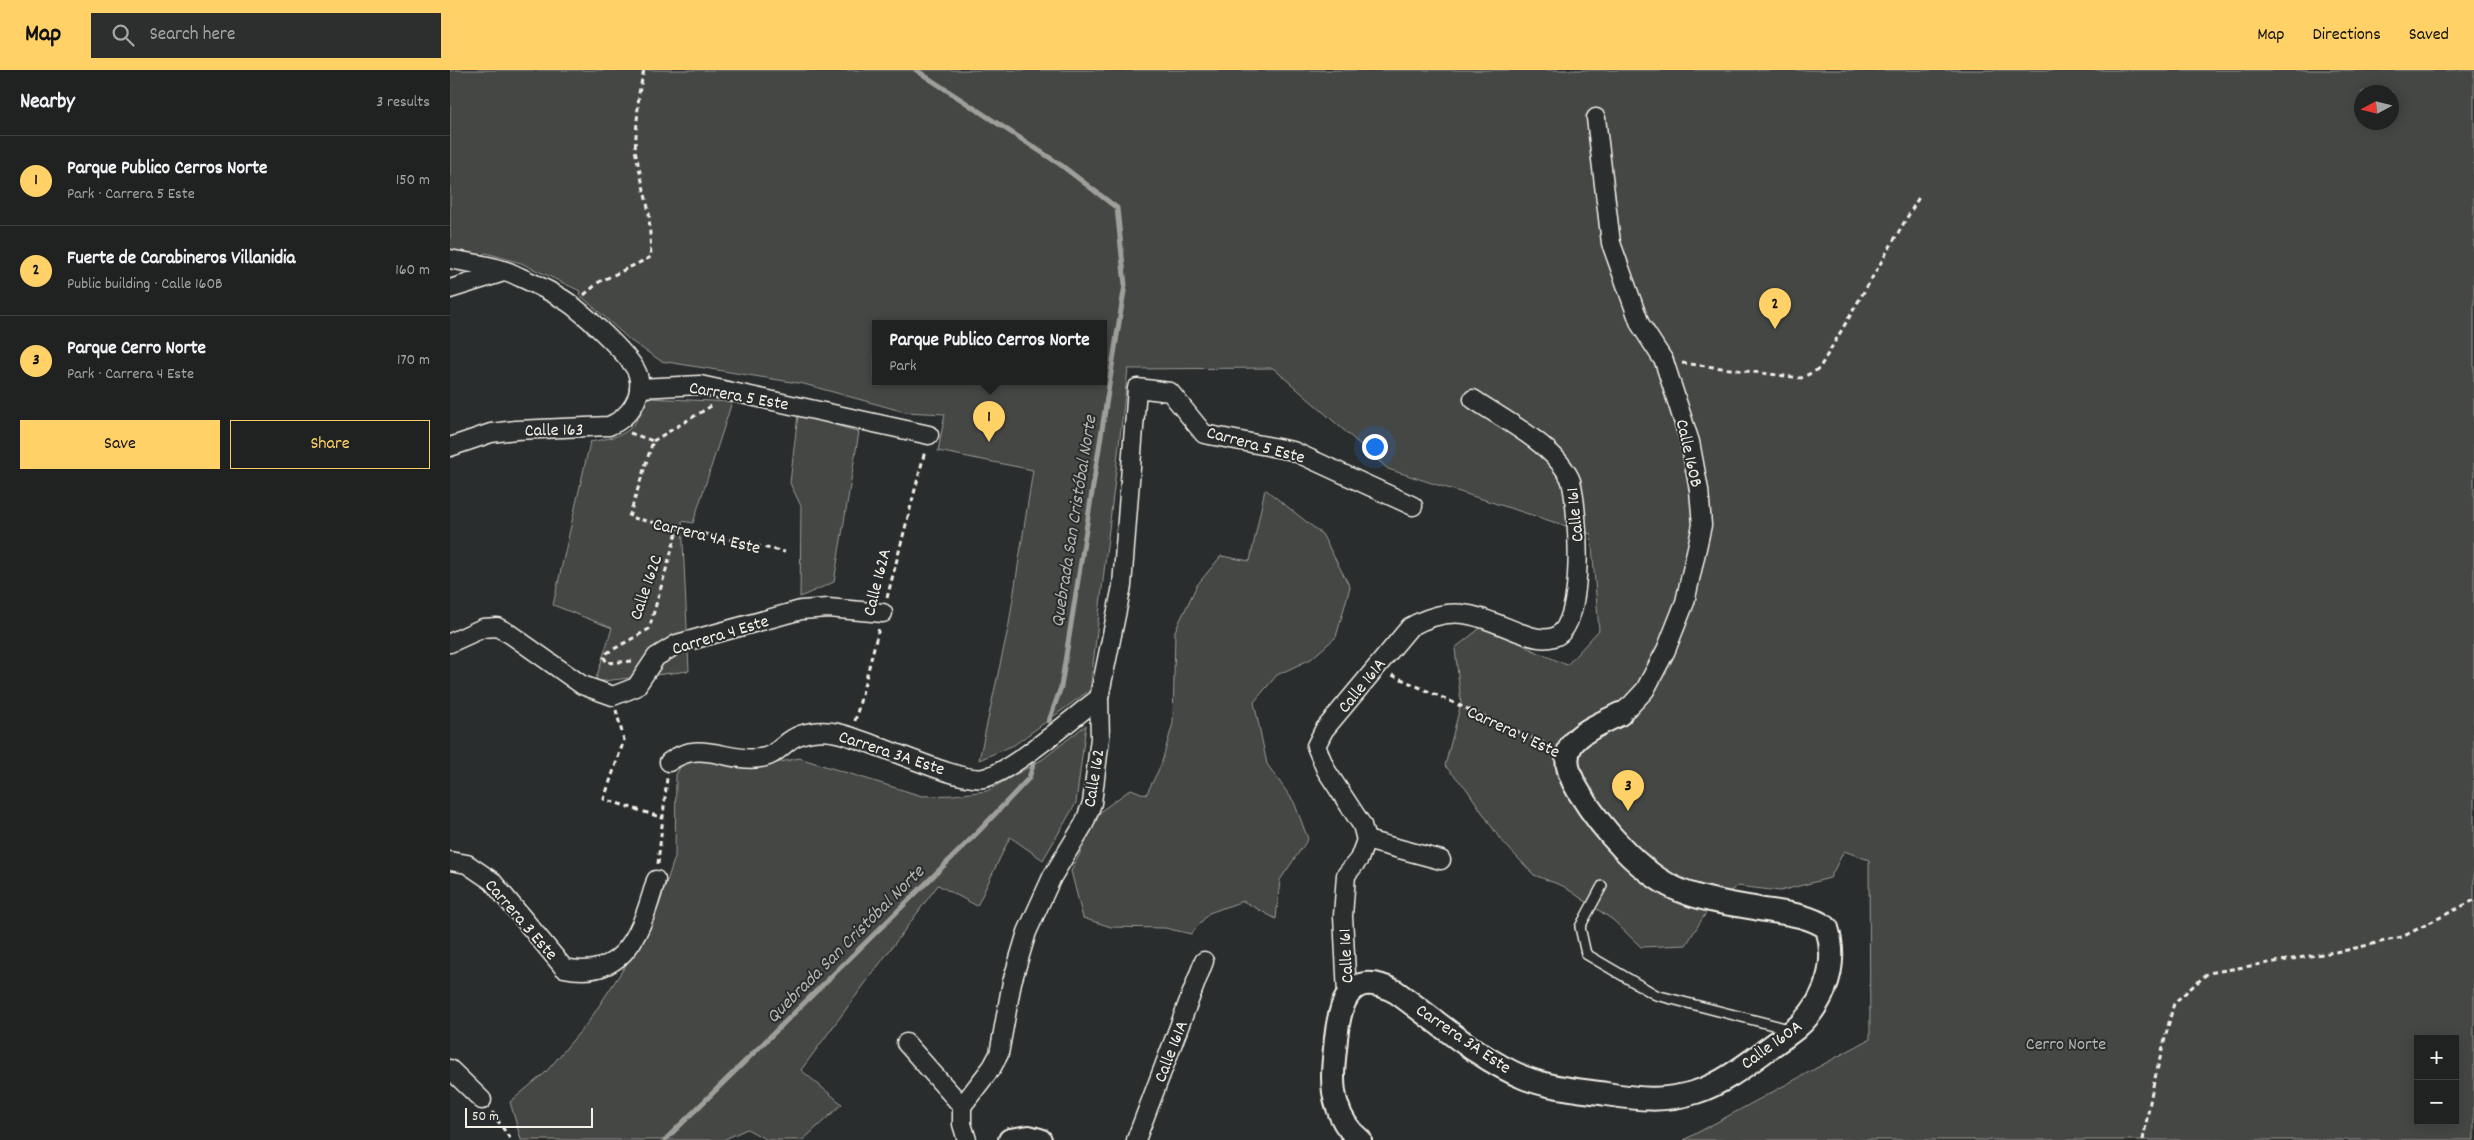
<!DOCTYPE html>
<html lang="en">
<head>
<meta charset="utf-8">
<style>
  :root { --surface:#202222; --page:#2d2f2f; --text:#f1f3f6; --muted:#a2a4a5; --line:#3d3f40; --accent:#ffd166 }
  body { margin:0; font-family:Dekko,sans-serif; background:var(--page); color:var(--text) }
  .controls { position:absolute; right:15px; bottom:15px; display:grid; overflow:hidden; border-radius:0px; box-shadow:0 2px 12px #0003 }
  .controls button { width:45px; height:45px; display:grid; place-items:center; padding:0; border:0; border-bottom:1px solid var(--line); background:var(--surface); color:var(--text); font:25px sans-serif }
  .compass { position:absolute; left:1904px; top:15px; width:45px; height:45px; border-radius:50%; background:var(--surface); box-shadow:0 2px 12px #0003; rotate:263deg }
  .scale { position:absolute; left:15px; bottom:12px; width:128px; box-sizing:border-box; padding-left:5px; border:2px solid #f4f1e8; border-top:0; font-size:14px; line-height:18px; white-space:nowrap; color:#f4f1e8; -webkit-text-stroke:4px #2a2d2e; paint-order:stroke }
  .you { position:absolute; left:924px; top:376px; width:18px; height:18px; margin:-12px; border:4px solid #fff; border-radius:50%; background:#1a73e8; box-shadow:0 0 0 8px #1a73e833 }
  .badge { display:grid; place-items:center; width:32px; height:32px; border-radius:50%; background:var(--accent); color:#111; font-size:16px; font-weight:700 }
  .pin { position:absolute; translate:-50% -41px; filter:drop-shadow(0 1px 2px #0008) }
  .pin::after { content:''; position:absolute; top:26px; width:18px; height:15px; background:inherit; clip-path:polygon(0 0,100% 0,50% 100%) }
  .popup { position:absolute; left:422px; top:250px; width:235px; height:65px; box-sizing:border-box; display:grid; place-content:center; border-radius:0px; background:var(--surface); filter:drop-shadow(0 1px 4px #0005); font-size:16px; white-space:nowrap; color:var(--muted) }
  .popup b { font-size:19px; color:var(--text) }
  .popup::after { content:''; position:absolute; left:50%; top:100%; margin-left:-10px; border:10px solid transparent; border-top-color:var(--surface) }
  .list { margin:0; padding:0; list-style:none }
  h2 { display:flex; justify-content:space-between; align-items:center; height:65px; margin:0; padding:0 20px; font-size:21px }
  h2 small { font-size:16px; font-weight:400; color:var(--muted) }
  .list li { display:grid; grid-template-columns:32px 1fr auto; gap:15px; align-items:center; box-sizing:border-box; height:90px; padding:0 20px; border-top:1px solid var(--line) }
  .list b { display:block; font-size:19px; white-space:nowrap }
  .list p { margin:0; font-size:16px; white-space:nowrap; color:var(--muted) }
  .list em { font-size:16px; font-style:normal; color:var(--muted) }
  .actions { display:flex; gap:10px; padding:15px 20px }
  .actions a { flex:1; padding:11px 0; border:1px solid var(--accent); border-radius:0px; text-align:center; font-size:18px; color:var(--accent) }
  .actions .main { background:var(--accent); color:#111 }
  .icon { flex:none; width:28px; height:28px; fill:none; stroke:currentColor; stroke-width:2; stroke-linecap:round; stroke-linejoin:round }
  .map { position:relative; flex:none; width:2024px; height:1070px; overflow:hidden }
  header { display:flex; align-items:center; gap:30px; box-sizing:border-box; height:70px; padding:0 25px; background:var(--accent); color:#111 }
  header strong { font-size:24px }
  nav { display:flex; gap:28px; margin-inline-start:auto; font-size:18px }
  .search { width:350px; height:45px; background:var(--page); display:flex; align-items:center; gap:12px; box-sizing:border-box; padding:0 18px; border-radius:0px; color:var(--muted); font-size:19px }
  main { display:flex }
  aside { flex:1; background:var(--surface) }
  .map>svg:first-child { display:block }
  .green { fill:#444645; stroke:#9c9c96; fill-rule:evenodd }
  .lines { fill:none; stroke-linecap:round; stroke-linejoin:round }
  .stream { stroke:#9f9f9a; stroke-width:5 }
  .service-casing { stroke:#f4f1e8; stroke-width:12 }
  .minor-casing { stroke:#f4f1e8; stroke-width:21 }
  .tertiary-casing { stroke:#f4f1e8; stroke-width:26 }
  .path { stroke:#f4f1e8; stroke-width:3; stroke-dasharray:5 4; stroke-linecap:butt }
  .service { stroke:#2a2d2e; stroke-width:9 }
  .minor { stroke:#2a2d2e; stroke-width:18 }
  .tertiary { stroke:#2a2d2e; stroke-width:22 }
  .labels { text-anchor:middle; stroke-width:4; stroke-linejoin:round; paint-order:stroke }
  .street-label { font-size:18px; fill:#f4f1e8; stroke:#2a2d2e }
  .park-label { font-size:18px; fill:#b6b5af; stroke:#2a2d2e }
  .water-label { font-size:19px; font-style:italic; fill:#b5b3ae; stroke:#2a2d2e }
</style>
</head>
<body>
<header>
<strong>Map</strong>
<div class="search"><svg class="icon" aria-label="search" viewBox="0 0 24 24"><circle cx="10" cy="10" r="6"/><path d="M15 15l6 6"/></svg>Search here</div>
<nav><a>Map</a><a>Directions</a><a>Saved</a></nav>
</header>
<main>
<aside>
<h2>Nearby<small>3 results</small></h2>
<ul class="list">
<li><span class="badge">1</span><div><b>Parque Publico Cerros Norte</b><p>Park · Carrera 5 Este</p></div><em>150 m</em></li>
<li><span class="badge">2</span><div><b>Fuerte de Carabineros Villanidia</b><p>Public building · Calle 160B</p></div><em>160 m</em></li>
<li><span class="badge">3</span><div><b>Parque Cerro Norte</b><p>Park · Carrera 4 Este</p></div><em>170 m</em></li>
</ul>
<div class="actions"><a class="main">Save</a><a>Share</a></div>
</aside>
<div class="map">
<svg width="2024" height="1070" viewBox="0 0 2024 1070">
  <rect width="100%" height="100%" fill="#2a2d2e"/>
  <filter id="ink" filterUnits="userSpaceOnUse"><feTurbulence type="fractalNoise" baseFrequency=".02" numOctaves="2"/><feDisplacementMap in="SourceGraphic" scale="10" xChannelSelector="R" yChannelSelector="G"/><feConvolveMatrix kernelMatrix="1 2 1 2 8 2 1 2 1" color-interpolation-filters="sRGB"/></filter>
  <g filter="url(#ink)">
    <g class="green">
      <path d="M 0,0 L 2024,0 L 2024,1070 L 1234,1070 L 1420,969 L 1419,790 L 1394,781 L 1380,808 L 1330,821 L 1287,816 L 1259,838 L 1236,875 L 1191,877 L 1163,850 L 1113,816 L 1084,805 L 1050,769 L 1016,718 L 995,696 L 1011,633 L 1005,578 L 1038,552 L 1078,578 L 1117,595 L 1149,560 L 1141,464 L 938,399 L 823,298 L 678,299 L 640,620 L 564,675 L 529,690 L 559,554 L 583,400 L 488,381 L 495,344 L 455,342 L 354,314 L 211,291 L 181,271 L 129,224 L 130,221 L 71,193 L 36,183 L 0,198 ZM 1912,22 L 1942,22 L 1942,52 L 1912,52 ZM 425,253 L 653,253 L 653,311 L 425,311 ZM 1968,969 L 2005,969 L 2005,1051 L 1968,1051 Z"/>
      <path d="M 198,328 L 282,332 L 243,453 L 232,451 L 239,601 L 145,612 L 162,558 L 103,535 L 140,372 C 177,365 182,364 198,328 Z"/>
      <polygon points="348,344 409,362 384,512 350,527 351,436 340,413"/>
      <polygon points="815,419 872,464 900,517 886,567 861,589 827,605 804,632 817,694 844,732 858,769 830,810 826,849 793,831 759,843 741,864 715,858 661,857 633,848 621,801 651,741 681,719 696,725 711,695 723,653 725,561 747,515 771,486 800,491"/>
      <polygon points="636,655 626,733 593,790 560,767 527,836 488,815 351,1000 392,1034 353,1070 317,1070 297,1059 273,1070 71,1070 60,1032 96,1002 139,951 195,866 209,835 225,787 226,705 232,693 247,686 273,695 307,697 349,688 472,726 504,725 537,721 593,689"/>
    </g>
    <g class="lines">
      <g class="stream">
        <polyline points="466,0 611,95 667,138 675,215 611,617 599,651"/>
        <polyline points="215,1070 528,762 579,708 584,692"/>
      </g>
      <defs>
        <polyline id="service" points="1152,816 1130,857 1136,884 1206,925 1339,959"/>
        <g id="minor">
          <polyline points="1146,48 1161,173 1190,254 1214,291 1240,372 1249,420 1252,455 1235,532 1216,580 1195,620 1181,635 1170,644"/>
          <path d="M 0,189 C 19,193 42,195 59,202 C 80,212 105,222 123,236 C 137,247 184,289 188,305 C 194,327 179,348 159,356 L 66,360 L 41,363 L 0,377"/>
          <polyline points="0,219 54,202"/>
          <polyline points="189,318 250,315 479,365"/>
          <polyline points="0,573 33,558 47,557 60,564 132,615 163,626 186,617 206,587 227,574 351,540 378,538 433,543"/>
          <path d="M 219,692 C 251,668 276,693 310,688 C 324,687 331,676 342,669 C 353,662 370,660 382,662 C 417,667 508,714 534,708 C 563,701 622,648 649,628"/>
          <path d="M 916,770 L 912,755 L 876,700 L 866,676 L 874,660 L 960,557 C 1003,533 1025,545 1068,562 C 1080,566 1091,571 1104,567 C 1137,557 1128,438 1121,411 C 1119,405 1113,397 1109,392 C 1091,369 1048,346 1023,329"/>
          <polyline points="916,770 991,790"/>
          <path d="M 0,791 L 17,794 L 42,811 L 114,898 C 177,911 192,858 206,810"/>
          <polyline points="897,924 893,846 896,805 909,789 916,770"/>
          <polyline points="456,973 512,1036"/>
          <polyline points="0,999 32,1030"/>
          <polyline points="517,1070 512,1054 512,1036 542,997 549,984 562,912 577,862 602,807 634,754 642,733 650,668 649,628 672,516 687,318 720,322 754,364 843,381 963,436"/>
          <polyline points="686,1070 754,891"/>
        </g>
        <g id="tertiary">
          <polyline points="560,1070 579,1067 590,1070"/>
          <path d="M 910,1070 C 899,1061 891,1049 887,1035 C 881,1017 883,997 885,979 C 888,939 896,895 946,922 C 987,951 1028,989 1075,1008 C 1101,1018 1129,1020 1156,1024 C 1188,1029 1215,1032 1246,1022 C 1278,1012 1308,985 1336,966 C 1371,942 1390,900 1377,858 C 1358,844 1332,843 1309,839 C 1283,834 1256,831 1231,821 C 1191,805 1151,758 1129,722 C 1099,674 1131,663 1170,644"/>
        </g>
      </defs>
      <use href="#service" class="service-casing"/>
      <use href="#minor" class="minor-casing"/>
      <use href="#tertiary" class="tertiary-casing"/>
      <g class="path">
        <polyline points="134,225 149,212 201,187 199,142 185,80 189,23 194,0"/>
        <polyline points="1232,293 1351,308 1369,299 1469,127"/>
        <polyline points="180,363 203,371 179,447 335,482"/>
        <polyline points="203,371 263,335"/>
        <polyline points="437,528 475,381"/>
        <polyline points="182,591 157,593 154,587 157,583 199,559 228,458"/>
        <polyline points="942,605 1100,676"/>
        <polyline points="166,640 174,670 154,729 213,748"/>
        <polyline points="405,651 429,558"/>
        <polyline points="208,794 217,708"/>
        <polyline points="42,1042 61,1070"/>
        <polyline points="1693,1070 1703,1016 1724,933 1758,903 1897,880 1952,867 2024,830"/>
      </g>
      <use href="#service" class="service"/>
      <use href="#minor" class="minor"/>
      <use href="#tertiary" class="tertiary"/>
    </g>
  </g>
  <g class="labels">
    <g class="street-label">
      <text transform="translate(289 325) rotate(10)" y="6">Carrera 5 Este</text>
      <text transform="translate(104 359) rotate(-1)" y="6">Calle 163</text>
      <text transform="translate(806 374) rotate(15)" y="6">Carrera 5 Este</text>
      <text transform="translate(1240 383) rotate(77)" y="6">Calle 160B</text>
      <text transform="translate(1124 445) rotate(-96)" y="6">Calle 161</text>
      <text transform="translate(257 465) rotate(13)" y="6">Carrera 4A Este</text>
      <text transform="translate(426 512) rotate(-76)" y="6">Calle 162A</text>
      <text transform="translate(195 517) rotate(-71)" y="6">Calle 162C</text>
      <text transform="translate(270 564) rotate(-17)" y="6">Carrera 4 Este</text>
      <text transform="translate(911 615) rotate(-51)" y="6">Calle 161A</text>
      <text transform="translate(1064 661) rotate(25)" y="6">Carrera 4 Este</text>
      <text transform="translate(442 682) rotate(18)" y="6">Carrera 3A Este</text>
      <text transform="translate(643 708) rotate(-81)" y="6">Calle 162</text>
      <text transform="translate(72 849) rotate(49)" y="6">Carrera 3 Este</text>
      <text transform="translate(895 886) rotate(-93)" y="6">Calle 161</text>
      <text transform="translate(1014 968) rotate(34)" y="6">Carrera 3A Este</text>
      <text transform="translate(1321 974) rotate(-36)" y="6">Calle 160A</text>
      <text transform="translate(720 981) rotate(-69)" y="6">Calle 161A</text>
    </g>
    <g class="park-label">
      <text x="1616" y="979">Cerro Norte</text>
    </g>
    <g class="water-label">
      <text transform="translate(622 451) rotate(-81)" y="7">Quebrada San Cristóbal Norte</text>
      <text transform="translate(394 873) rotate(-45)" y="7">Quebrada San Cristóbal Norte</text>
    </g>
  </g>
</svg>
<div class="controls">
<button>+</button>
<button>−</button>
</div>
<svg class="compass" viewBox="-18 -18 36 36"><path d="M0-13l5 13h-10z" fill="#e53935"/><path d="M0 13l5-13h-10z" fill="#a2a4a5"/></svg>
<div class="scale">50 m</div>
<div class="you"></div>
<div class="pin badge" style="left:539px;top:372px">1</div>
<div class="popup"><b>Parque Publico Cerros Norte</b>Park</div>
<div class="pin badge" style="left:1325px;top:259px">2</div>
<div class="pin badge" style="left:1178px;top:741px">3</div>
</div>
</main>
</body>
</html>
